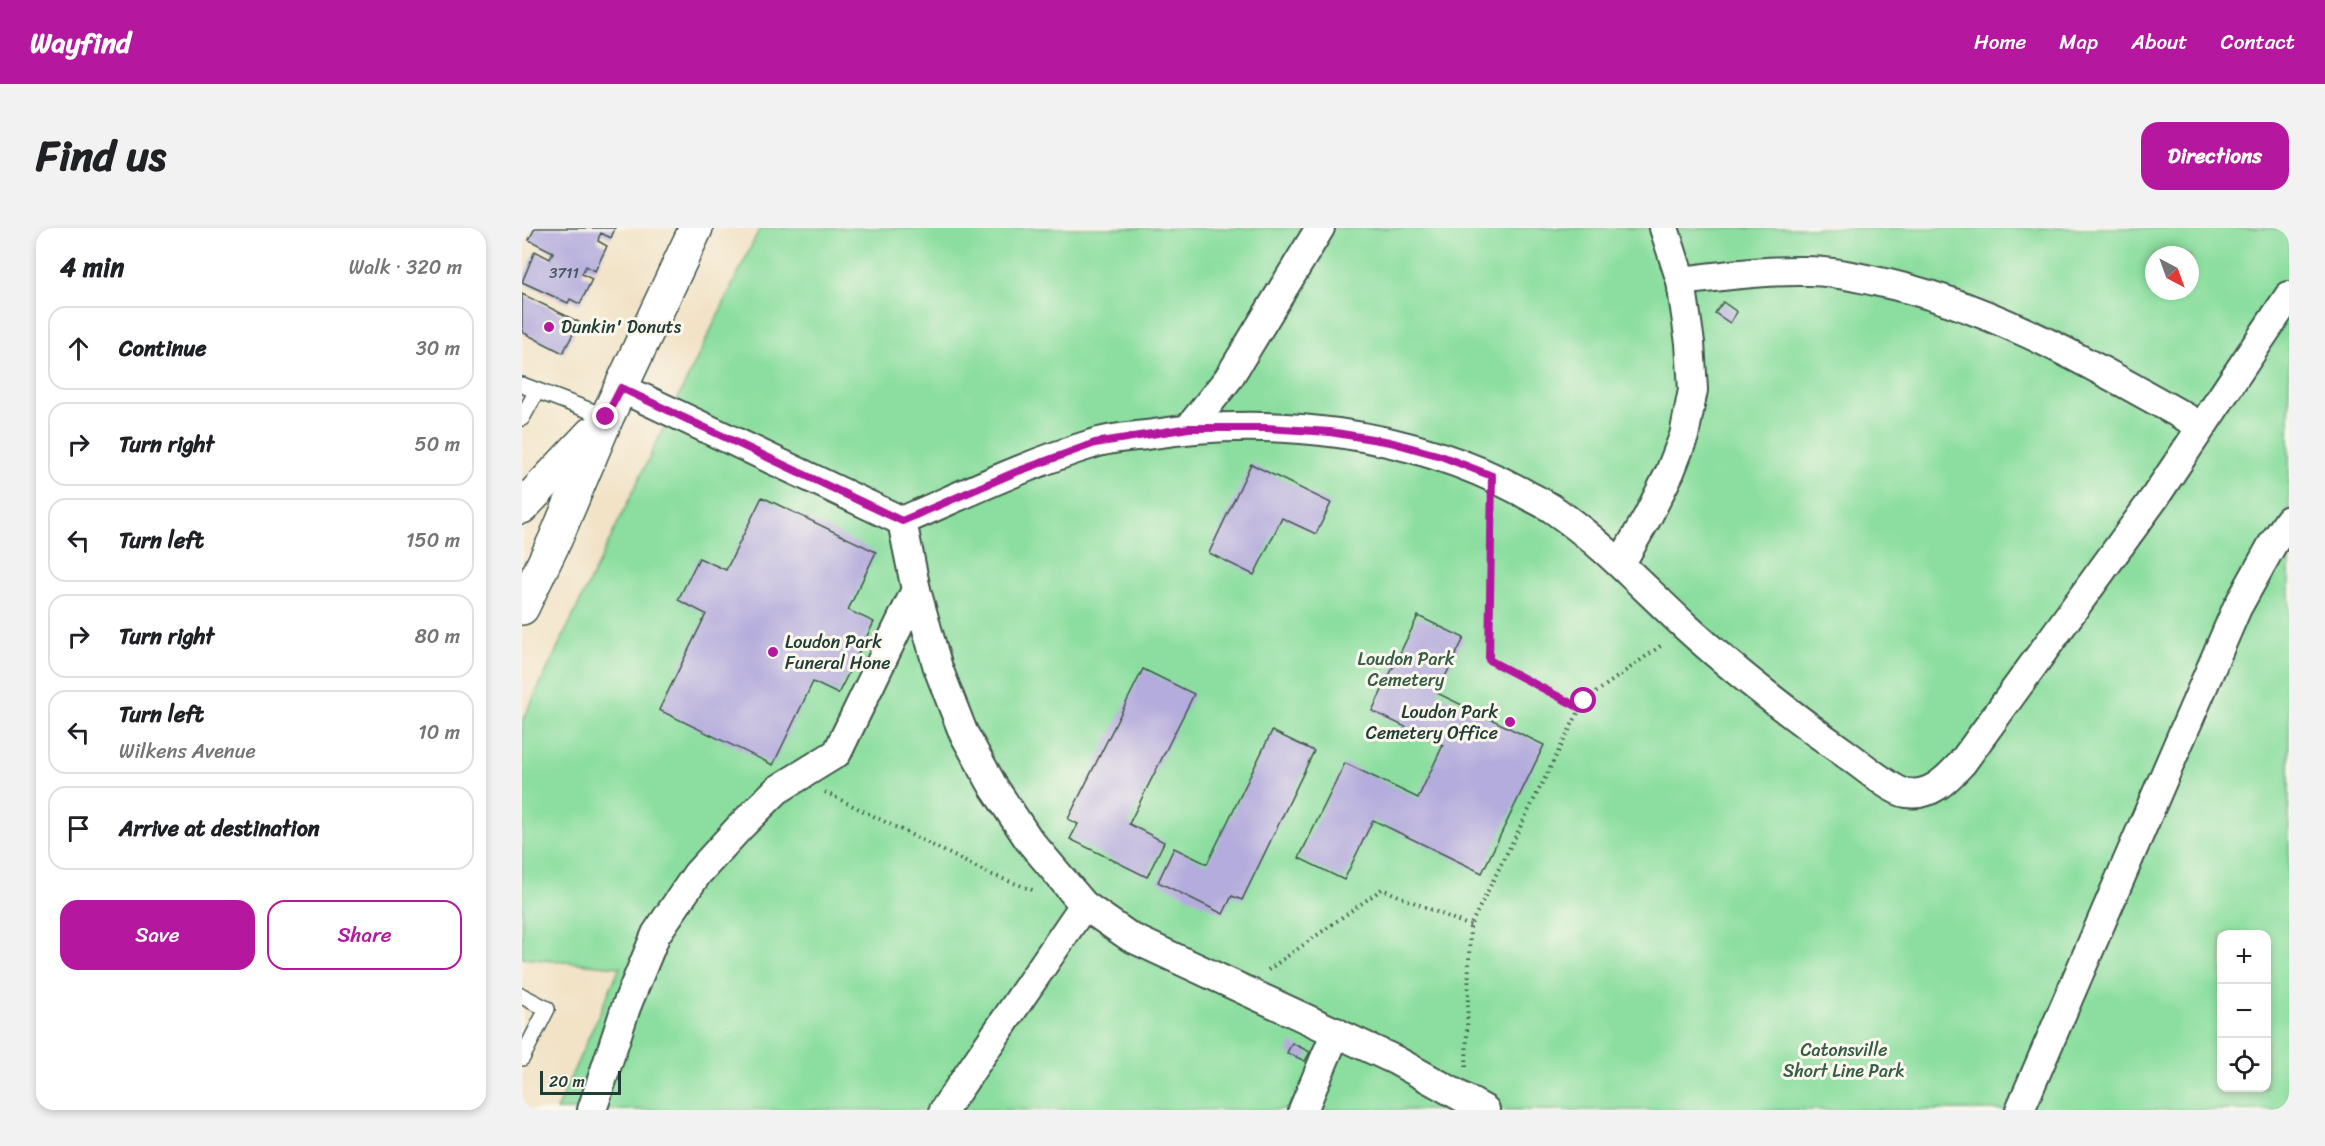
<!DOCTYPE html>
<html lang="en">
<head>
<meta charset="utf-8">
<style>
  :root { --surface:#fff; --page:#f2f2f2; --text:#202124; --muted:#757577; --line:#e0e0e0; --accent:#b5179e }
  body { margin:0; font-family:Sriracha,sans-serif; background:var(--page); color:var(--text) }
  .controls { position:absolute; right:18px; bottom:18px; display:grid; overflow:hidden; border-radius:12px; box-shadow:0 3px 9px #0003 }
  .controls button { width:54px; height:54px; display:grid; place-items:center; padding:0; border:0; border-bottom:2px solid var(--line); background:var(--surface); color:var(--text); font:30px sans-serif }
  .compass { position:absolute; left:1623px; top:18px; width:54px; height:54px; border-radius:50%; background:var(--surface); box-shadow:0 3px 9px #0003; rotate:139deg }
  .scale { position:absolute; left:18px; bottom:15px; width:81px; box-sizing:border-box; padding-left:6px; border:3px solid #1f3d34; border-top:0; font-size:16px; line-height:21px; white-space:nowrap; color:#1f3d34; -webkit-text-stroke:4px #fbf7ec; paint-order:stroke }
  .stop { position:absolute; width:18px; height:18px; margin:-14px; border:4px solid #b5179e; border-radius:50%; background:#fff }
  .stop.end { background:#b5179e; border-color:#fff; box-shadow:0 2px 6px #0008 }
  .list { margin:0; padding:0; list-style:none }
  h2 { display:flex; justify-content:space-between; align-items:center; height:78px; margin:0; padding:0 24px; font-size:26px }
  h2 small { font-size:20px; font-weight:400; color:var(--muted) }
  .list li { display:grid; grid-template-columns:39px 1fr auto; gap:18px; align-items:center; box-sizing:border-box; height:84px; margin:0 12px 12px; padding:0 12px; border:2px solid var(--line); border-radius:18px }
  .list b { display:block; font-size:22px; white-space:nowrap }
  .list p { margin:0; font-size:20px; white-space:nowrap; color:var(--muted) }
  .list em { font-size:20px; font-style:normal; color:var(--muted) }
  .actions { display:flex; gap:12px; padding:18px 24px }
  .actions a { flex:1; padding:14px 0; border:2px solid var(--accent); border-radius:18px; text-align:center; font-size:21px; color:var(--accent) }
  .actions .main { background:var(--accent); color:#fff }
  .icon { flex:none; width:33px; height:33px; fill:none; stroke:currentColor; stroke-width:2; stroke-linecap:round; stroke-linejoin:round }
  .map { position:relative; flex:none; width:1767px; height:882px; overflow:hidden; border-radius:18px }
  header { display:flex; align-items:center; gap:36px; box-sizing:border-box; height:84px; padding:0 30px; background:var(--accent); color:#fff }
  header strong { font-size:28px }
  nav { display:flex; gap:33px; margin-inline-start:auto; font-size:21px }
  .intro { display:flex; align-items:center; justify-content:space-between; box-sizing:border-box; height:144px; padding:0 36px }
  h1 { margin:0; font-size:42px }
  .button { padding:15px 27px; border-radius:18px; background:var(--accent); color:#fff; font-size:21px; font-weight:700 }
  main { display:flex; gap:36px; padding:0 36px }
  aside { flex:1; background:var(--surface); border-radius:18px; box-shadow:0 3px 9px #0003 }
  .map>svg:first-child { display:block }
  .green { fill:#8bde9f; stroke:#558e6a; stroke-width:1.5; fill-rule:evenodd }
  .building { fill:#b4acdc }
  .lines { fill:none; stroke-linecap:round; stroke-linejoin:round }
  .service-casing { stroke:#3f564a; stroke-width:18 }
  .minor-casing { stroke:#3f564a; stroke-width:32 }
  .secondary-casing { stroke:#3f564a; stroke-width:36 }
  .path { stroke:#3f564a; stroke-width:4; stroke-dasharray:1.5 4.5; stroke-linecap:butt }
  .service { stroke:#fff; stroke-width:15 }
  .minor { stroke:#fff; stroke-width:28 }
  .secondary { stroke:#fff; stroke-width:33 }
  .route { stroke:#b5179e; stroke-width:8 }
  .poi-dot { fill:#b5179e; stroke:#fbf7ec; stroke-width:2 }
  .labels { text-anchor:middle; stroke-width:6; stroke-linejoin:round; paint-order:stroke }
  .number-label { font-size:15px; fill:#44595e }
  .poi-label { font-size:18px; fill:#1f3d34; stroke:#fbf7ec; text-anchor:start }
  .park-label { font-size:18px; fill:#355d49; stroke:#fbf7ec }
</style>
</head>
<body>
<header>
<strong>Wayfind</strong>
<nav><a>Home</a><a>Map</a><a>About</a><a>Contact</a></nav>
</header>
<div class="intro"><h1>Find us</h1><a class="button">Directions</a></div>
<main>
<aside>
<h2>4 min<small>Walk · 320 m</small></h2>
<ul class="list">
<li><svg class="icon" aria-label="ahead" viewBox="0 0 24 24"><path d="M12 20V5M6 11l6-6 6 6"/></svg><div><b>Continue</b></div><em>30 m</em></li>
<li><svg class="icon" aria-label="right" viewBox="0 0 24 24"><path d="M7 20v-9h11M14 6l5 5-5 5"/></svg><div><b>Turn right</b></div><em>50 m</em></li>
<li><svg class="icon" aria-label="left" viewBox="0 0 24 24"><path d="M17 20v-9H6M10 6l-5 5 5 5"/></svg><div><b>Turn left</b></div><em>150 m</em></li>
<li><svg class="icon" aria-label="right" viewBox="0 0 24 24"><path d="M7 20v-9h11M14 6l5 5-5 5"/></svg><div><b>Turn right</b></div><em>80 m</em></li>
<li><svg class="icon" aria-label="left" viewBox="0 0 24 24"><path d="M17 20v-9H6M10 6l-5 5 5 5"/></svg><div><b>Turn left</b><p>Wilkens Avenue</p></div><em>10 m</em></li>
<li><svg class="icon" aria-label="arrive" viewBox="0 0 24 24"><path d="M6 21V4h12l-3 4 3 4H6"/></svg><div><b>Arrive at destination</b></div></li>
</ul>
<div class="actions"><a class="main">Save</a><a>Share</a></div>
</aside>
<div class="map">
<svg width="1767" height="882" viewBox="0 0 1767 882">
  <rect width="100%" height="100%" fill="#fbf7ec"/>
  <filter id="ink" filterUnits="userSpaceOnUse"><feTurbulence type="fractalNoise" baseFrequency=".0167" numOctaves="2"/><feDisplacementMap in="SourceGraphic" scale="12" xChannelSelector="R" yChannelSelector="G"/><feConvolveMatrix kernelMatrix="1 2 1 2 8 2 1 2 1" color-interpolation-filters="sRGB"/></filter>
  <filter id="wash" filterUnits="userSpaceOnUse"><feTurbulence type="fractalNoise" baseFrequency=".008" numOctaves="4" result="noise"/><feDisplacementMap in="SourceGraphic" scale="24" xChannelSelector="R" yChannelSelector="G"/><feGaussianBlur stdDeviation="1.35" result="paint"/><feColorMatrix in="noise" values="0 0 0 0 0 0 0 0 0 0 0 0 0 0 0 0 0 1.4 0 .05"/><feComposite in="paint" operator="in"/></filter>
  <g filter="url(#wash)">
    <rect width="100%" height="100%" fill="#f2e3c7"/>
    <path class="green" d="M 238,0 L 1767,0 L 1767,882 L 34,882 L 98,739 L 0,730 L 0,494 ZM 1632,27 L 1668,27 L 1668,63 L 1632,63 ZM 1700,706 L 1744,706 L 1744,860 L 1700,860 Z"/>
    <g id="blocks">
      <g class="building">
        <polygon points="13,0 93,0 89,10 79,5 77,9 76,13 85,18 73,43 64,38 60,46 70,51 58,76 48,71 46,75 0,54 13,23 28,31 31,24 7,12"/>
        <polygon points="0,66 57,94 41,125 0,104"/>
        <polygon points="1201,74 1215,84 1208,95 1193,85"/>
        <polygon points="729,236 809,275 794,306 760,290 732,347 687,325"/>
        <polygon points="240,269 354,324 326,382 352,394 316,466 291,454 251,537 137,482 184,386 156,372 177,330 204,342"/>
        <polygon points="896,388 942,410 915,465 1022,517 960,645 851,592 822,652 777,630 823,535 896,570 921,517 850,483"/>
        <polygon points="621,441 672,466 607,596 642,614 625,649 548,611 556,596 546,591"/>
        <polygon points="750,503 792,523 720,672 710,668 701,686 636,654 652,620 685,636"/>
        <polygon points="770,815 788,824 783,833 765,825"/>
      </g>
    </g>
  </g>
  <g filter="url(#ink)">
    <use href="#blocks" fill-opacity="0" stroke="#3f564a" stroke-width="1.5"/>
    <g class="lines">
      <defs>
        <g id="service">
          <polyline points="0,157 85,189"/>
          <polyline points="0,190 15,163"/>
          <polyline points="0,768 25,781 0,830"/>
        </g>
        <g id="minor">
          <path d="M 1159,53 C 1201,48 1243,42 1286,43 C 1308,43 1331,48 1353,53 C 1471,77 1575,140 1679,198"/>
          <path d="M 99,160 L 380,293 C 443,266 505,236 570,216 C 587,210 607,209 624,207 C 750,187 887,203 1000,264 C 1010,270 1022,275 1032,282 C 1080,315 1120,358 1163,398 C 1213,444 1268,486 1324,526 C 1337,535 1370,563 1384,565 C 1409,569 1425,551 1440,535 L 1633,269 L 1767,68"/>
          <polyline points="667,200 706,151 798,0"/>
          <polyline points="380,293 394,362 416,440 441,504 471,558 507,612 562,677 608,709 873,832 963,882"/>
          <polyline points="1099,335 1126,288 1148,244 1162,208 1171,162 1168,115 1159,53 1142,0"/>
          <polyline points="70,882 104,779 134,706 175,646 217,600 255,562 315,525 394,362"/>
          <polyline points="422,882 562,677"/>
          <polyline points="781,882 814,804"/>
          <polyline points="1498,882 1715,380 1750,317 1767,292"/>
        </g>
        <g id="secondary">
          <polyline points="0,279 69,206"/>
          <polyline points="0,380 33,312 85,189 174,0"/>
        </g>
      </defs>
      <use href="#service" class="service-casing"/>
      <use href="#minor" class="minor-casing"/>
      <use href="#secondary" class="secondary-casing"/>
      <g class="path">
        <polyline points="970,279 967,432 1058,480"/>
        <polyline points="303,564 468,646 513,663"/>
        <polyline points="746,742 860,661 948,698"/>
        <polyline points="944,839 948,698 1062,473 1141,416"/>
      </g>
      <use href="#service" class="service"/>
      <use href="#minor" class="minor"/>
      <use href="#secondary" class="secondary"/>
    </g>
  </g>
  <g class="lines" filter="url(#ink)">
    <polyline class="route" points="84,189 99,160 380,293 494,244 573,215 667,200 744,200 808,204 868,214 919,228 970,248 967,432 1058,480 1062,473"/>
  </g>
  <g class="poi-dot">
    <circle cx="27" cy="99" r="6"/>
    <circle cx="251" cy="424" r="6"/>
    <circle cx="988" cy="494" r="6"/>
  </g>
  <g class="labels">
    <g class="number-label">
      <text x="42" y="50">3711</text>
    </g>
    <g class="poi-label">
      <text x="39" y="105">Dunkin' Donuts</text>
      <text x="263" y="420">Loudon Park<tspan x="263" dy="21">Funeral Hone</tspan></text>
      <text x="976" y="490" text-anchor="end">Loudon Park<tspan x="976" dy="21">Cemetery Office</tspan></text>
    </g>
    <g class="park-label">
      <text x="884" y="437">Loudon Park<tspan x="884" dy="21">Cemetery</tspan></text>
      <text x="1322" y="828">Catonsville<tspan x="1322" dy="21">Short Line Park</tspan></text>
    </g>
  </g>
</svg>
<div class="controls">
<button>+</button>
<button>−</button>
<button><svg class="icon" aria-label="locate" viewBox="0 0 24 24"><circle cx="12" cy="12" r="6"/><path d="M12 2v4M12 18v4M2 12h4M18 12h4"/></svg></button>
</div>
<svg class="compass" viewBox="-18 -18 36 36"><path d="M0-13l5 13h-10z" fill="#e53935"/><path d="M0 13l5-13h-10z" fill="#757577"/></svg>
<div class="scale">20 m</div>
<div class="stop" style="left:1062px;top:473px"></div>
<div class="stop end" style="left:84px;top:189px"></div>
</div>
</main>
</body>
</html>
